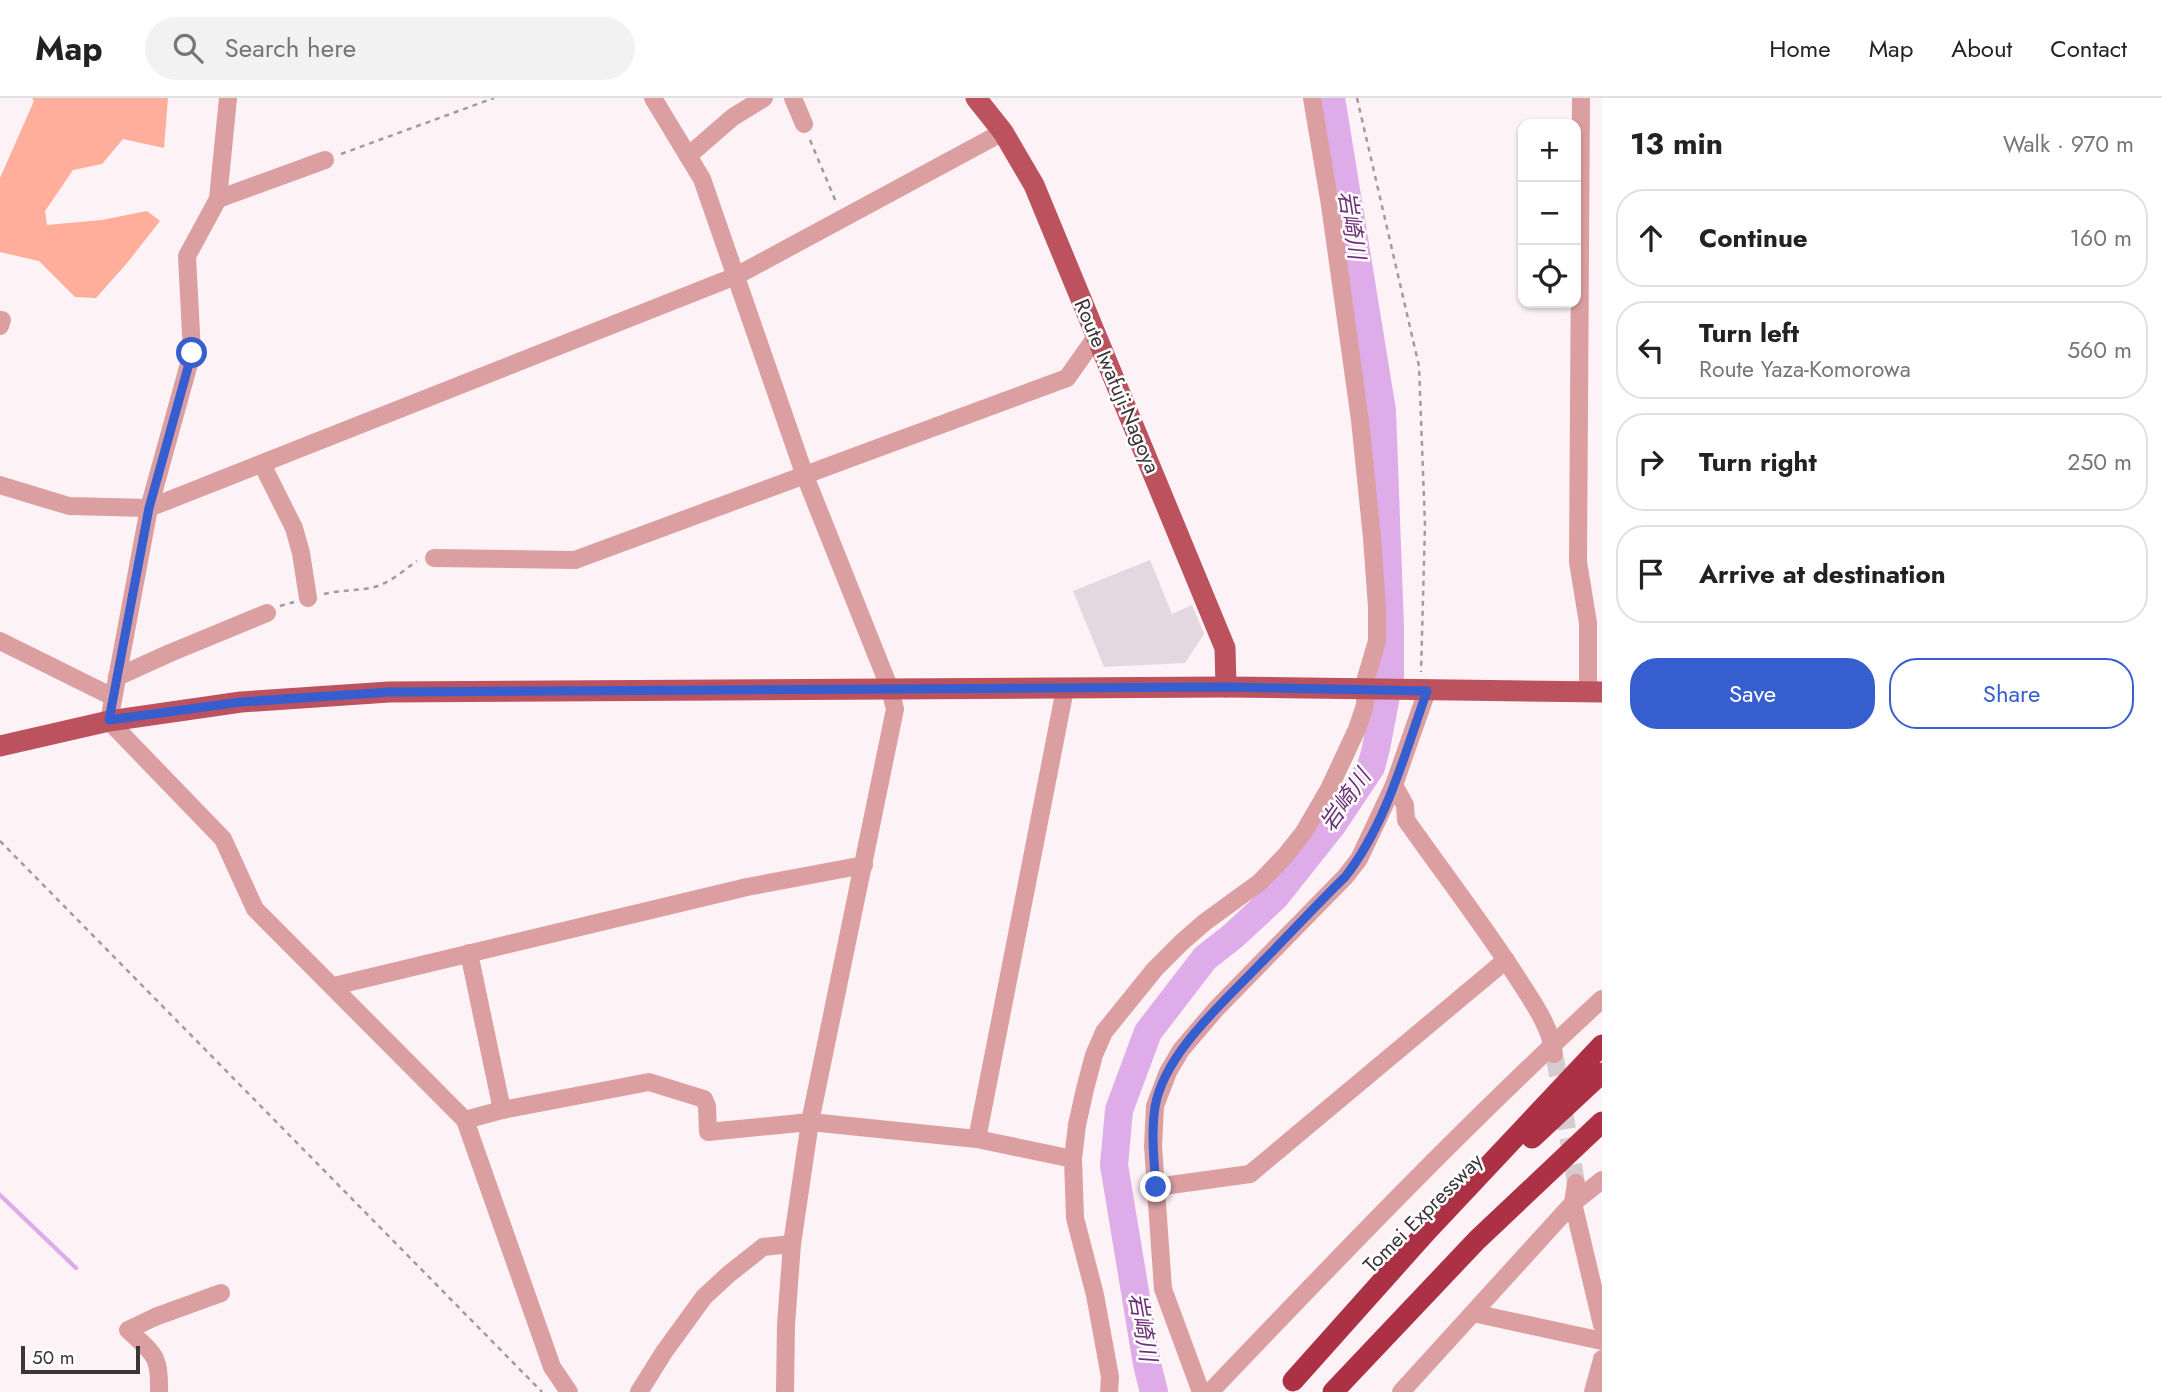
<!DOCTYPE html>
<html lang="en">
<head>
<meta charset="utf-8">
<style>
  :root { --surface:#fff; --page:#f2f2f2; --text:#222; --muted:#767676; --line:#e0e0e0; --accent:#375ecf }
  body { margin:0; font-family:Jost,"Noto Sans JP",sans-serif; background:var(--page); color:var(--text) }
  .controls { position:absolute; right:21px; top:21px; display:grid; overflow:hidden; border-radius:14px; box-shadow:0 2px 5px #0004 }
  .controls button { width:63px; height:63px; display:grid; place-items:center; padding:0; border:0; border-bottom:2px solid var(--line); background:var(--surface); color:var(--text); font:35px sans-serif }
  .scale { position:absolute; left:21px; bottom:18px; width:119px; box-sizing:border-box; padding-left:7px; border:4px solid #3a3537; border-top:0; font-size:19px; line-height:24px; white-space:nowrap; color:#3a3537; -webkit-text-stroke:5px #fff; paint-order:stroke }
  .stop { position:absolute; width:21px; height:21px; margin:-16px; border:5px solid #375ecf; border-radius:50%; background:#fff }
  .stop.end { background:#375ecf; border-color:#fff; box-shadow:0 2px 7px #0008 }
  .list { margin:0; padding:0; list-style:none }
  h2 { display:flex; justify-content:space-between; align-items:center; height:91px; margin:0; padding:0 28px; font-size:30px }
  h2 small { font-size:23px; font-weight:400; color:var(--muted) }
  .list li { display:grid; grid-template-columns:46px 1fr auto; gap:21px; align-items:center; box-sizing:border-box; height:98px; margin:0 14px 14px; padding:0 14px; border:2px solid var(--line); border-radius:28px }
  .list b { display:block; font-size:26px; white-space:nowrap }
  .list p { margin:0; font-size:23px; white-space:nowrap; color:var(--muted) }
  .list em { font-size:23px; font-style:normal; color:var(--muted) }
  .actions { display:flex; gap:14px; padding:21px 28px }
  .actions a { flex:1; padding:16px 0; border:2px solid var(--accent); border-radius:28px; text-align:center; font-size:24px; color:var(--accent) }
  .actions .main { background:var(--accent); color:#fff }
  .icon { flex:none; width:38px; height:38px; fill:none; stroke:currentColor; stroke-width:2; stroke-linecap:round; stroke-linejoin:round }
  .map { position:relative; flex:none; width:1602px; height:1294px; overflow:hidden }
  header { display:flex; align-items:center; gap:42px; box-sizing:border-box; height:98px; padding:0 35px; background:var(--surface); border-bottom:2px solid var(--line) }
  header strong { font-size:33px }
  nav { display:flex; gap:38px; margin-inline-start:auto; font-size:24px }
  .search { width:490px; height:63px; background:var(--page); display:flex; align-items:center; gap:18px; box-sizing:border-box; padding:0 24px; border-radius:38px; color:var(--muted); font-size:26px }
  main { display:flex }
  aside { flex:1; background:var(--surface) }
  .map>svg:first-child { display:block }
  .forest { fill:#feae9b }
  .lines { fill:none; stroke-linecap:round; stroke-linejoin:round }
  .stream { stroke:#deace8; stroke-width:4.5 }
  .river { stroke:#deace8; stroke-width:28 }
  .building { fill:#e3d8df }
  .minor-tunnel { stroke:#d6cccf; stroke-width:18; stroke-dasharray:18 9; stroke-linecap:butt }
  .path { stroke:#a29a9c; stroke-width:2.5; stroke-dasharray:5 5; stroke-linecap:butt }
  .minor { stroke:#db9fa2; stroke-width:18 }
  .major { stroke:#bb525e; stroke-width:21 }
  .highway { stroke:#ac3145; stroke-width:21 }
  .route { stroke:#375ecf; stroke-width:9 }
  .labels { text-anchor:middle; stroke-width:5; stroke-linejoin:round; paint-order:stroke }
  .street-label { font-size:21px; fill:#3a3537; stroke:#fff }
  .water-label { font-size:23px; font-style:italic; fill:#6e337a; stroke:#fff }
</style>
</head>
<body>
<header>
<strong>Map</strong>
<div class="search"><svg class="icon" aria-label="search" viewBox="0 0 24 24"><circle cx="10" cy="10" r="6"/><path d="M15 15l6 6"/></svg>Search here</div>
<nav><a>Home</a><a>Map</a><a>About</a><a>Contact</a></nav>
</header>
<main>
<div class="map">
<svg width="1602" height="1294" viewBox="0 0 1602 1294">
  <rect width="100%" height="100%" fill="#fdf2f5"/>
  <polygon class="forest" points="32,0 168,0 164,50 123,41 102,66 73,72 45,113 47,127 102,122 147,113 160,123 127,165 96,200 75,199 39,163 0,154 0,80 34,3"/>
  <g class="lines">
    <polyline class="stream" points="0,1097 76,1170"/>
    <polyline class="river" points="1154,1294 1147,1266 1114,1067 1119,1012 1148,934 1205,860 1233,838 1275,799 1333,726 1371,669 1376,650 1390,577 1390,529 1382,313 1331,0"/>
  </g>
  <polygon class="building" points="1150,462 1172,516 1192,507 1204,536 1185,565 1104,569 1073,493"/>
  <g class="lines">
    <polyline class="minor-tunnel" points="1555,960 1576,1085"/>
    <g class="path">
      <polyline points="1357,0 1419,268 1425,427 1421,574"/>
      <polyline points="810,42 836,104"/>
      <polyline points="341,56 494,0"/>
      <path d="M 324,496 C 340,492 358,493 374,489 C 390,485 404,472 417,463"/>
      <polyline points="280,508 294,504"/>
      <polyline points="0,743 542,1294"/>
    </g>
    <g class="minor">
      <polyline points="228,0 218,101 187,158 192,255 149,410 109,623 223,741 255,811 465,1022 552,1269 569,1294"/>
      <polyline points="653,0 702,81 805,378 890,591 895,611 810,1024 792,1146 786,1227 785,1294"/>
      <polyline points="793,0 804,26"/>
      <polyline points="1581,0 1578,464 1588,525 1588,594"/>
      <polyline points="688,58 733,19 764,0"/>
      <polyline points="218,101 325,62"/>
      <polyline points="0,222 2,222 0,228"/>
      <polyline points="262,366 294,430 301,455 308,500"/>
      <polyline points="0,387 69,408 149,410 736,178 1003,34"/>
      <polyline points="434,460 575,462 1067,280 1096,239"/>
      <polyline points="0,543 113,599"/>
      <polyline points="117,579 170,555 267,515"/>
      <path d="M 1427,593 L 1394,687 L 1405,707 L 1406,722 C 1444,776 1485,829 1520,884 C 1534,906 1551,930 1554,956"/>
      <polyline points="469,855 502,1012"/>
      <polyline points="334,888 747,789 864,767"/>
      <polyline points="465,1022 502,1012 649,984 704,1001 707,1008 708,1034 810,1024 977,1041 1073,1061 1075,1120 1095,1197 1110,1279 1109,1294"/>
      <polyline points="977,1041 1065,591"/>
      <polyline points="1073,1061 1077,1027 1085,991 1094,957 1104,934 1155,871 1182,844 1205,824 1260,784 1285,758 1304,734 1329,691 1357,631 1365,607 1366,580 1377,543 1377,509 1372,440 1360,322 1330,107 1312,0"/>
      <polyline points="1576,1085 1573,1105 1602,1227"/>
      <polyline points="1156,1089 1250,1076 1506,862"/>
      <polyline points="1473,1215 1602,1243"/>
      <path d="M 159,1294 C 160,1257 154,1256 128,1232 L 155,1219 L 221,1195"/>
      <polyline points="639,1294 664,1254 704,1199 729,1176 763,1149 792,1146"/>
      <polyline points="1201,1294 1163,1191 1153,1048 1155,1008 1168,974 1181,952 1216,911 1345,779 1359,761 1394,687"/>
      <path d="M 1210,1294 C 1338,1160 1466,1026 1602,901"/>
      <polyline points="1401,1294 1573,1105 1602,1082"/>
      <polyline points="1593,1294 1602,1261"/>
    </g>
    <g class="major">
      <polyline points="976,0 1003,34 1034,87 1225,550 1226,589"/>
      <polyline points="0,648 109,623 241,604 389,594 1226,589 1602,594"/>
    </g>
    <g class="highway">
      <polyline points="1532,1040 1602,975"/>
      <polyline points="1293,1283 1427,1133 1602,947"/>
      <polyline points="1333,1294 1477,1142 1602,1024"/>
    </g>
  </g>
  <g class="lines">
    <path class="route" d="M 192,255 L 149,410 L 109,622 L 241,604 L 390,594 L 1226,589 L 1427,593 C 1405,655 1386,727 1345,779 C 1316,807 1290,836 1262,864 C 1226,902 1164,955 1155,1009 C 1151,1035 1154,1063 1156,1089"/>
  </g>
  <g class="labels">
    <g class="street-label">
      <text transform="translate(1117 288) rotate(67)" y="7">Route Iwafuji-Nagoya</text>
      <text transform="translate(1423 1115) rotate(-45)" y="7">Tomei Expressway</text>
    </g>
    <g class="water-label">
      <text transform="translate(1352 127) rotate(81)" y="8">岩崎川</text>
      <text transform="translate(1345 702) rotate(-55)" y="8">岩崎川</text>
      <text transform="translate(1143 1229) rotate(80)" y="8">岩崎川</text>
    </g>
  </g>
</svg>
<div class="controls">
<button>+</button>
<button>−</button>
<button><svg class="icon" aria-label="locate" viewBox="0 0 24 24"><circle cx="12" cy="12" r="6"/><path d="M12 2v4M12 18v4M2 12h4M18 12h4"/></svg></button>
</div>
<div class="scale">50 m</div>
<div class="stop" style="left:192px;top:255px"></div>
<div class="stop end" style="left:1156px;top:1089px"></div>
</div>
<aside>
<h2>13 min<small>Walk · 970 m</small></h2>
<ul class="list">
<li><svg class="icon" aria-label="ahead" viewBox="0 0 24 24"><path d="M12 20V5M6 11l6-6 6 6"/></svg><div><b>Continue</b></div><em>160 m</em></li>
<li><svg class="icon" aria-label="left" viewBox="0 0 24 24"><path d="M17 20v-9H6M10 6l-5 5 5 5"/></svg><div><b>Turn left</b><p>Route Yaza-Komorowa</p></div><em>560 m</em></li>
<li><svg class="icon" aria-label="right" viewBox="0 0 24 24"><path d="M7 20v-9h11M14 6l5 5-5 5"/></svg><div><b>Turn right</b></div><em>250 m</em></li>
<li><svg class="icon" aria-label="arrive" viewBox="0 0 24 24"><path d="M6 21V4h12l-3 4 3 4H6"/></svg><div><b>Arrive at destination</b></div></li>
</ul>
<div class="actions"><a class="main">Save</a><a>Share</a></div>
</aside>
</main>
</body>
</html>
